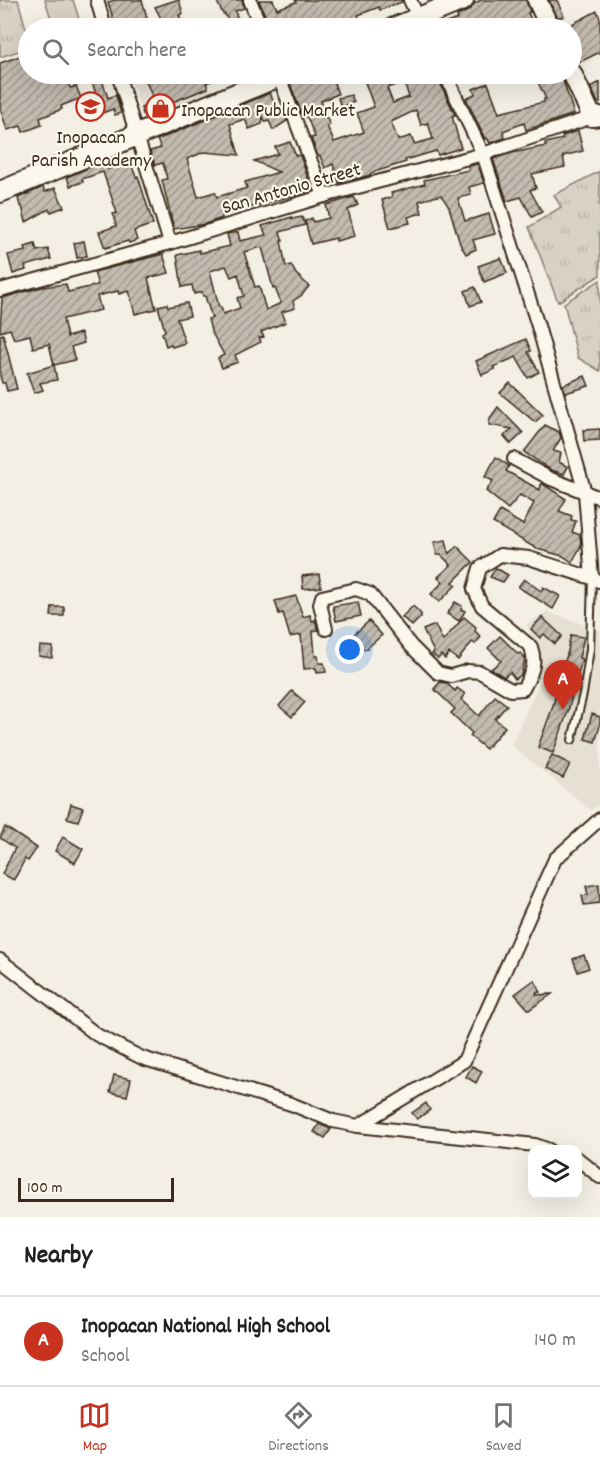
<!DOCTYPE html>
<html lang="en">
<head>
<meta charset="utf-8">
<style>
  :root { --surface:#fff; --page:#f2f2f2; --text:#202124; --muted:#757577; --line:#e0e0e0; --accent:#c8321e }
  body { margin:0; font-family:Dekko,sans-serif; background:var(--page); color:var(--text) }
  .controls { position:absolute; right:18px; bottom:18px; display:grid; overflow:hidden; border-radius:12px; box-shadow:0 6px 24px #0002 }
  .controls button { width:54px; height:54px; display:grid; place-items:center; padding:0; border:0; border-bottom:2px solid var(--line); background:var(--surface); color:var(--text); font:30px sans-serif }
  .scale { position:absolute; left:18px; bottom:15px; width:156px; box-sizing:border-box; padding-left:6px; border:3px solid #3b2a1e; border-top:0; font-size:16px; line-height:21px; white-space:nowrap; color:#3b2a1e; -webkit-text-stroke:4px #fbf7ec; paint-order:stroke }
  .you { position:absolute; left:350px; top:650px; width:21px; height:21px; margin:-15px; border:4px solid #fff; border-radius:50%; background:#1a73e8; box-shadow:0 0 0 9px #1a73e833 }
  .badge { display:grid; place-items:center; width:39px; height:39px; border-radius:50%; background:var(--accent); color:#fff; font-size:20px; font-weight:700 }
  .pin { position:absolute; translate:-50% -50px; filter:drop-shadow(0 2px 3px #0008) }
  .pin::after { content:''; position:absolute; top:32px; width:21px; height:18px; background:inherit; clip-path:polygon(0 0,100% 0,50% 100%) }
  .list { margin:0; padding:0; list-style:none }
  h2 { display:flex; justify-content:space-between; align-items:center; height:78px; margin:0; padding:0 24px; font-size:26px }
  h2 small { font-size:20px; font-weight:400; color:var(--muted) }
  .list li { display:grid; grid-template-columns:39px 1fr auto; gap:18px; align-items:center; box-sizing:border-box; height:90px; padding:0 24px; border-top:2px solid var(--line) }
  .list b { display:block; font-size:22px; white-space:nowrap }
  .list p { margin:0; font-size:20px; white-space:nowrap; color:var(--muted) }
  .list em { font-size:20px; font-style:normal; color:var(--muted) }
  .icon { flex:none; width:33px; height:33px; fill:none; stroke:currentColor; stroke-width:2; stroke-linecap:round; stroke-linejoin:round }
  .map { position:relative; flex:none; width:600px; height:1217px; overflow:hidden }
  .search { position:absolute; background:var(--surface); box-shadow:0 6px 24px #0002; left:18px; right:18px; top:18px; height:66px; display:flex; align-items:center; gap:15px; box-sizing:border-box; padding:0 21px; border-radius:33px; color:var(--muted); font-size:22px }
  .sheet { height:168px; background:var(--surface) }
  nav { display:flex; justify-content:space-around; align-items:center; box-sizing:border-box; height:84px; border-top:2px solid var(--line); background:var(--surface); font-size:16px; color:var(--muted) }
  nav a { display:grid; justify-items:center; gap:3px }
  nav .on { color:var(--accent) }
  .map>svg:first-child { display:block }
  .built { fill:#e5dfd4 }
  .grass { fill:url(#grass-tufts); stroke:#8a7e72; stroke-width:1.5 }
  .pitch { fill:#d8d1c6; stroke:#8a7e72; stroke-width:1.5 }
  .building { fill:url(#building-hatch); stroke:#3b2a1e; stroke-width:1.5; fill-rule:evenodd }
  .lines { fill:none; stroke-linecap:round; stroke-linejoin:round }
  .lane-casing { stroke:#3b2a1e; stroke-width:10 }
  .street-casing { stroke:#3b2a1e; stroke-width:16 }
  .secondary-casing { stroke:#3b2a1e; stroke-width:22 }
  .primary-casing { stroke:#3b2a1e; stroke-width:24 }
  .lane { stroke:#fbf7ec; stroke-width:6 }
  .street { stroke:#fbf7ec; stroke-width:12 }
  .secondary { stroke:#fbf7ec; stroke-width:18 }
  .primary { stroke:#fbf7ec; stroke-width:20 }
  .labels { text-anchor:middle; stroke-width:4.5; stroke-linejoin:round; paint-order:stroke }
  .poi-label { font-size:20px; fill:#3b2a1e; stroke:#fbf7ec; text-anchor:start }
  .street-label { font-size:20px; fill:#3b2a1e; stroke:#fbf7ec }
</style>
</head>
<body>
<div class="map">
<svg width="600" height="1217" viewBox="0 0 600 1217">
  <defs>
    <pattern id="grass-tufts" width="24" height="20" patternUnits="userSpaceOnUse" patternTransform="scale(1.5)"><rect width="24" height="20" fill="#d8d1c6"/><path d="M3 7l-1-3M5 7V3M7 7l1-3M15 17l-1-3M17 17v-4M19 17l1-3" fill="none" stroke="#bab4aa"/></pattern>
    <pattern id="building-hatch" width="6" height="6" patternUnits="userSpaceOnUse" patternTransform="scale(1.5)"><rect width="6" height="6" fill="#c3bbb0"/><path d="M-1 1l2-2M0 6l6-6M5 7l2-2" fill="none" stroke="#a0988f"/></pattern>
  </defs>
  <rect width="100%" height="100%" fill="#f3efe4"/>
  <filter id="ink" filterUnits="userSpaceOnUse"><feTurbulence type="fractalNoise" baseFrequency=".0167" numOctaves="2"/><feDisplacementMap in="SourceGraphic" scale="12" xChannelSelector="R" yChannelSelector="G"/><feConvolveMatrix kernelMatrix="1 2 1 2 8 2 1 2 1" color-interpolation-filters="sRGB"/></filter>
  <g filter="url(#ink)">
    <g class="built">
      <polygon points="129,74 205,74 213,95 145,122"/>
      <polygon points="547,612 600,630 600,803 591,810 511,745 543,675 527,624"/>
    </g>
    <g class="grass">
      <polygon points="0,0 18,0 28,36 28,48 0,57"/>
      <polygon points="600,171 600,275 558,302 529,227 561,207 554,195"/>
      <polygon points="600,280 600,371 578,358 564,303"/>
    </g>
    <polygon class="pitch" points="45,0 73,0 82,28 54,28"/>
    <g class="building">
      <polygon points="115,0 142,0 150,28 116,28 108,2"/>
      <polygon points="176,0 179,0 183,14 179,15 183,25 166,28 155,7"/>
      <polygon points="216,0 242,0 244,8 235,11 241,28 231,28 225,14 223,14"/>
      <polygon points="259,0 273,0 277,9 296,2 295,0 402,0 402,2 380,10 379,7 358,15 362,25 353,28 284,28 282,22 269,26"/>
      <polygon points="481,0 526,0 530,12 528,13 535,28 433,28 433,27 458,19 457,16 468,11 475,3"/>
      <polygon points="549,0 557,0 564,16 558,18"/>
      <polygon points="597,11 600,18 600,52 580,62 572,45 572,24"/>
      <polygon points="28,53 28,74 65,74 70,88 76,86 81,98 61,106 62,109 40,118 42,125 23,132 21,126 7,130 0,108 0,63"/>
      <polygon points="89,74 100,74 108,98 116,95 121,113 115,115 113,109 100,114 96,103 99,102"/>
      <polygon points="143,74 228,74 206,83 208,88 157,108"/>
      <path d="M 302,74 L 347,74 L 333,80 L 338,94 L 321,101 L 325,112 L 319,114 L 327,118 L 330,125 L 327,126 L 334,142 L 364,132 L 357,113 L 374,107 L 362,74 L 436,74 L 455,115 L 452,116 L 461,148 L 438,155 L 436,151 L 405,160 L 406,162 L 371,173 L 371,175 L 339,183 L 333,164 L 325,168 L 320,156 L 318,156 L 311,138 L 315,137 L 307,117 L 303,117 L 290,84 L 296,77 ZM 404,82 L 409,97 L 393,103 L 387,88 ZM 416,110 L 421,125 L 428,123 L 433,139 L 414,144 L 411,136 L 398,140 L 391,122 Z"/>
      <polygon points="534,74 561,74 574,114 526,130 524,123 503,131 505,138 490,143 487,138 485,139 466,98 475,94 473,89 488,83 499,113 544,102 544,99 546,99"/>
      <polygon points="600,82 600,103 598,103 591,87"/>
      <polygon points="270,93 277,110 283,110 287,121 273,130 269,121 265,122 263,116 262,124 249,129 245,119 230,124 239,155 204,152 187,159 198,197 215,192 217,197 247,188 245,182 279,172 254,161 278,154 275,147 290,142 296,156 300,155 312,191 222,215 222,218 205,224 174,229 162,180 167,179 163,163 155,165 150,151 161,148 157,140"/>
      <polygon points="351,95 354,102 341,107 338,98"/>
      <polygon points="152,103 156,111 144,117 141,108"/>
      <polygon points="578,131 583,151 563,156 565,167 532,174 536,188 530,190 542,212 532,217 521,197 507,201 493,159 512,153 546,146 545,143 563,139 562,136"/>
      <polygon points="105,161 108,169 130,161 136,177 138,176 153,224 134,231 137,240 129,243 128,241 105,248 99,232 116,226 113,214 117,213 103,172 82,179 83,182 70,186 67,177"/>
      <polygon points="478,164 484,183 469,187 471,195 458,198 465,221 489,214 495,234 473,240 476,249 466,254 460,244 449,207 441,195 419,201 422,213 408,217 410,223 390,228 382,200 392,197 391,193 425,184 424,180 469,170 468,166"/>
      <polygon points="43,187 45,192 55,188 64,207 51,212 49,209 26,222 22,206 20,206 18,198"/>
      <polygon points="354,197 358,205 348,210 355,236 336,241 336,238 311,244 305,221 312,218 313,222 329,218 326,205"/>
      <path d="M 292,217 L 292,219 L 302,217 L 305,225 L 280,232 L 283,241 L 281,241 L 286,267 L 291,265 L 296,274 L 309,286 L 302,295 L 293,301 L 295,308 L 282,312 L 286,322 L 261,332 L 264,337 L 259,338 L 261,342 L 235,355 L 238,362 L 222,368 L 218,358 L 224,355 L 211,331 L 208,319 L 212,318 L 205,296 L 203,296 L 202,292 L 194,294 L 192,285 L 182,287 L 177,255 L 199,250 L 200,253 L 230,246 L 227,234 L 238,232 L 240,241 L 266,235 L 262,226 ZM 262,247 L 273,288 L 275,288 L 281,303 L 266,310 L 259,286 L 255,287 L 244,252 ZM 226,266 L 231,277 L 238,274 L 244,296 L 237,298 L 240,308 L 223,314 L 221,307 L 219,307 L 210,271 Z"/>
      <polygon points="84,241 87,256 77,258 74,243"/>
      <polygon points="35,244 37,251 48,249 51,259 25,266 26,270 13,274 8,255 26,251 25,247"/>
      <polygon points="163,254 169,273 148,278 156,309 135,314 129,291 119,294 118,291 97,296 101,310 63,319 67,337 81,333 84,343 71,347 75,360 54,365 57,380 40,383 43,390 34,393 27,373 54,365 49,344 33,348 30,335 14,339 10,329 0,332 2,298 42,287 66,284 68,292 98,285 94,272"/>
      <polygon points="501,258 507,273 484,282 478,266"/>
      <polygon points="475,287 481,302 470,306 465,291"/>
      <polygon points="187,303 190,316 177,319 185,343 172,347 171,344 166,346 162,333 165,331 158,306 167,304 168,307"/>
      <polygon points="3,334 17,389 7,391 5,383 2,383 0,376 0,335"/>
      <polygon points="526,339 531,351 528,352 539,372 528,378 516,357 493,367 495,369 482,375 476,361"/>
      <polygon points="585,376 589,386 565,393 563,385"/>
      <polygon points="510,383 543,415 535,422 500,393"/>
      <polygon points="498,407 523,433 511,444 504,436 512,429 489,425 490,418"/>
      <polygon points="545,425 559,432 561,438 553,451 561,453 559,462 568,467 564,474 551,470 524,452"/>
      <polygon points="600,429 600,440 584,441 583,430"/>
      <polygon points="496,457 509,466 506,471 540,490 541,484 543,484 566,499 559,511 572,516 571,520 576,521 572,532 580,535 581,546 572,562 563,556 537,549 493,523 500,511 523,525 534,503 520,495 508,509 486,491 493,481 485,477"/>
      <polygon points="446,540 449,554 457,546 473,562 453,582 456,585 439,602 431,594 443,582 438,577 451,565 441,555 437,555 434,542"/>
      <polygon points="496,568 508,575 503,582 490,577"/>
      <polygon points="319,574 321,587 303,589 302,576"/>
      <polygon points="524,579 541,591 543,587 560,596 553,609 518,587"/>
      <polygon points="296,596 303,617 310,615 312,621 315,620 318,630 313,631 315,656 318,656 319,663 324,663 326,672 317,673 316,668 304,669 301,635 290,637 283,613 279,614 275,601"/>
      <polygon points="358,602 361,616 336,621 333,606"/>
      <polygon points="455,602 462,606 461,609 465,611 459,621 447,614"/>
      <polygon points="413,606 421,614 421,617 412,626 402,617"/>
      <polygon points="52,607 64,607 64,616 51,616"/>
      <polygon points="464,617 476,627 475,631 481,637 475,644 472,642 458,660 449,653 445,659 441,655 438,659 432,654 434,652 423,630 435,625 443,641"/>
      <polygon points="542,617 562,636 555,644 544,634 540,638 531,629"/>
      <polygon points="369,621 382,635 365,650 362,647 355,653 349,647 356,641 352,636"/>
      <polygon points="571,635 584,637 579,658 582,659 568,711 553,753 538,747 552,709 569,647 568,646"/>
      <polygon points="500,636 518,654 521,653 525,659 521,675 515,679 510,672 504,677 491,669 501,661 488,648"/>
      <polygon points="40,646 53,647 52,658 39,656"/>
      <polygon points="440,682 446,683 455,691 457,688 465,694 461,699 479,716 495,696 507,705 495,719 505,727 486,749 470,736 472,733 451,713 455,709 434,689"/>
      <polygon points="292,691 305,702 292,717 279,706"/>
      <polygon points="592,714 600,717 600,726 595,742 585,739"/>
      <polygon points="552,755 570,764 563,778 545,769"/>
      <polygon points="71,804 83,808 78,821 67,818"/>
      <polygon points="5,827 37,848 28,861 25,859 14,880 2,874 15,848 0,838"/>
      <polygon points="63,837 83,849 75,863 55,851"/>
      <polygon points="599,884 600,903 584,905 582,896 588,895 586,886"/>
      <polygon points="584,955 589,968 578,972 573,959"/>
      <polygon points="534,980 539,988 538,989 540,992 536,993 537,995 552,994 529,1010 515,994"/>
      <polygon points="472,1066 482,1071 476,1083 466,1077"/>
      <polygon points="114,1075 131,1079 127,1096 110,1092"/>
      <polygon points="426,1103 430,1110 417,1119 412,1113"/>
      <polygon points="319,1124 331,1129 325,1138 314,1132"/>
    </g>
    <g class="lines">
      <defs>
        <polyline id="lane" points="572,740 583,694 590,649 592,578"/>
        <g id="street">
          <polyline points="97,0 105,28"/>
          <polyline points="250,0 261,28"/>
          <polyline points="410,0 423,28"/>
          <polyline points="118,74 170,243"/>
          <polyline points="278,74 324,196"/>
          <polyline points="445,74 483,154 538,326 585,493 592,578 599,581"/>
          <polyline points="0,290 170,243 324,196 483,154 592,117"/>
          <polyline points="514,459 551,479 600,498"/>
          <path d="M 326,629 L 320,604 L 322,597 L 356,589 L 370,594 L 411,646 L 438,673 L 451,676 L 468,671 L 480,672 L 511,690 L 523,689 C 531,674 537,665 531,647 L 482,606 L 474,589 L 480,568 L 500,555 L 529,558 L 592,578"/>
          <polyline points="0,960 97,1035 142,1058 291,1104 333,1121 358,1126"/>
          <polyline points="549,1150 535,1145 358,1126 464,1061 555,859 600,819"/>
          <polyline points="578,1159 600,1177"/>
        </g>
        <g id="secondary">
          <polyline points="537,0 550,28"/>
          <polyline points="572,73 592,117 600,116"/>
        </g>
        <g id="primary">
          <polyline points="394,28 463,0"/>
          <polyline points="0,192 284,74"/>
        </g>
      </defs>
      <use href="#lane" class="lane-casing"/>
      <use href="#street" class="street-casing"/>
      <use href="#secondary" class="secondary-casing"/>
      <use href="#primary" class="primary-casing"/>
      <use href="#lane" class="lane"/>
      <use href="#street" class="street"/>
      <use href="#secondary" class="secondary"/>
      <use href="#primary" class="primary"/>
    </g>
  </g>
  <defs>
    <symbol id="school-ring" viewBox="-11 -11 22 22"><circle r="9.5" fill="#fbf7ec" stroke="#c8321e" stroke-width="1.5"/><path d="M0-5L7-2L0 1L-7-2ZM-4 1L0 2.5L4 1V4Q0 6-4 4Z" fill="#c8321e"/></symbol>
    <symbol id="shop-ring" viewBox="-11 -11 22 22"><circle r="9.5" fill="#fbf7ec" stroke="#c8321e" stroke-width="1.5"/><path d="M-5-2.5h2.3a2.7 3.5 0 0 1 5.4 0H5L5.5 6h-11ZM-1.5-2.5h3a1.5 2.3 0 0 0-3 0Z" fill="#c8321e"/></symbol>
  </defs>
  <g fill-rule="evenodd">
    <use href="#school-ring" x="74" y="90" width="33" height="33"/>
    <use href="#shop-ring" x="144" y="92" width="33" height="33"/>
  </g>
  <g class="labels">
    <g class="poi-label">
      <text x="181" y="116">Inopacan Public Market</text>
      <text x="91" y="143" text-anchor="middle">Inopacan<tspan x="91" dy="23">Parish Academy</tspan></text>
    </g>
    <g class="street-label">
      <text transform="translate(291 187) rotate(-16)" y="7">San Antonio Street</text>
    </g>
  </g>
</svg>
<div class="controls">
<button><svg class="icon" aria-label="layers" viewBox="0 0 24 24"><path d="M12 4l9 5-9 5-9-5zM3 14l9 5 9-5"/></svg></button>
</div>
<div class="scale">100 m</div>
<div class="you"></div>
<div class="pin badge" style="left:563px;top:710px">A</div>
<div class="search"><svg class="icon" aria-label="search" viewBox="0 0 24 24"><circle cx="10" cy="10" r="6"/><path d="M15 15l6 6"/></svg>Search here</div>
</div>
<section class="sheet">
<h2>Nearby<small></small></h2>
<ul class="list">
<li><span class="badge">A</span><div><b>Inopacan National High School</b><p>School</p></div><em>140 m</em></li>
</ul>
</section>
<nav>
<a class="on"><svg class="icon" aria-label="map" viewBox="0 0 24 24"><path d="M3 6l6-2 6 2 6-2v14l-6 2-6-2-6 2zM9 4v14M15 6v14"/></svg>Map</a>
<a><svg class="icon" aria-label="directions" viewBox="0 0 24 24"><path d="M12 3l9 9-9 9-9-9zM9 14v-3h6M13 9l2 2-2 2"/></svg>Directions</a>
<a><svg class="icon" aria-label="saved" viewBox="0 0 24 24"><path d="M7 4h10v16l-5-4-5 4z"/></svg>Saved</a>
</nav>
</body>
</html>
